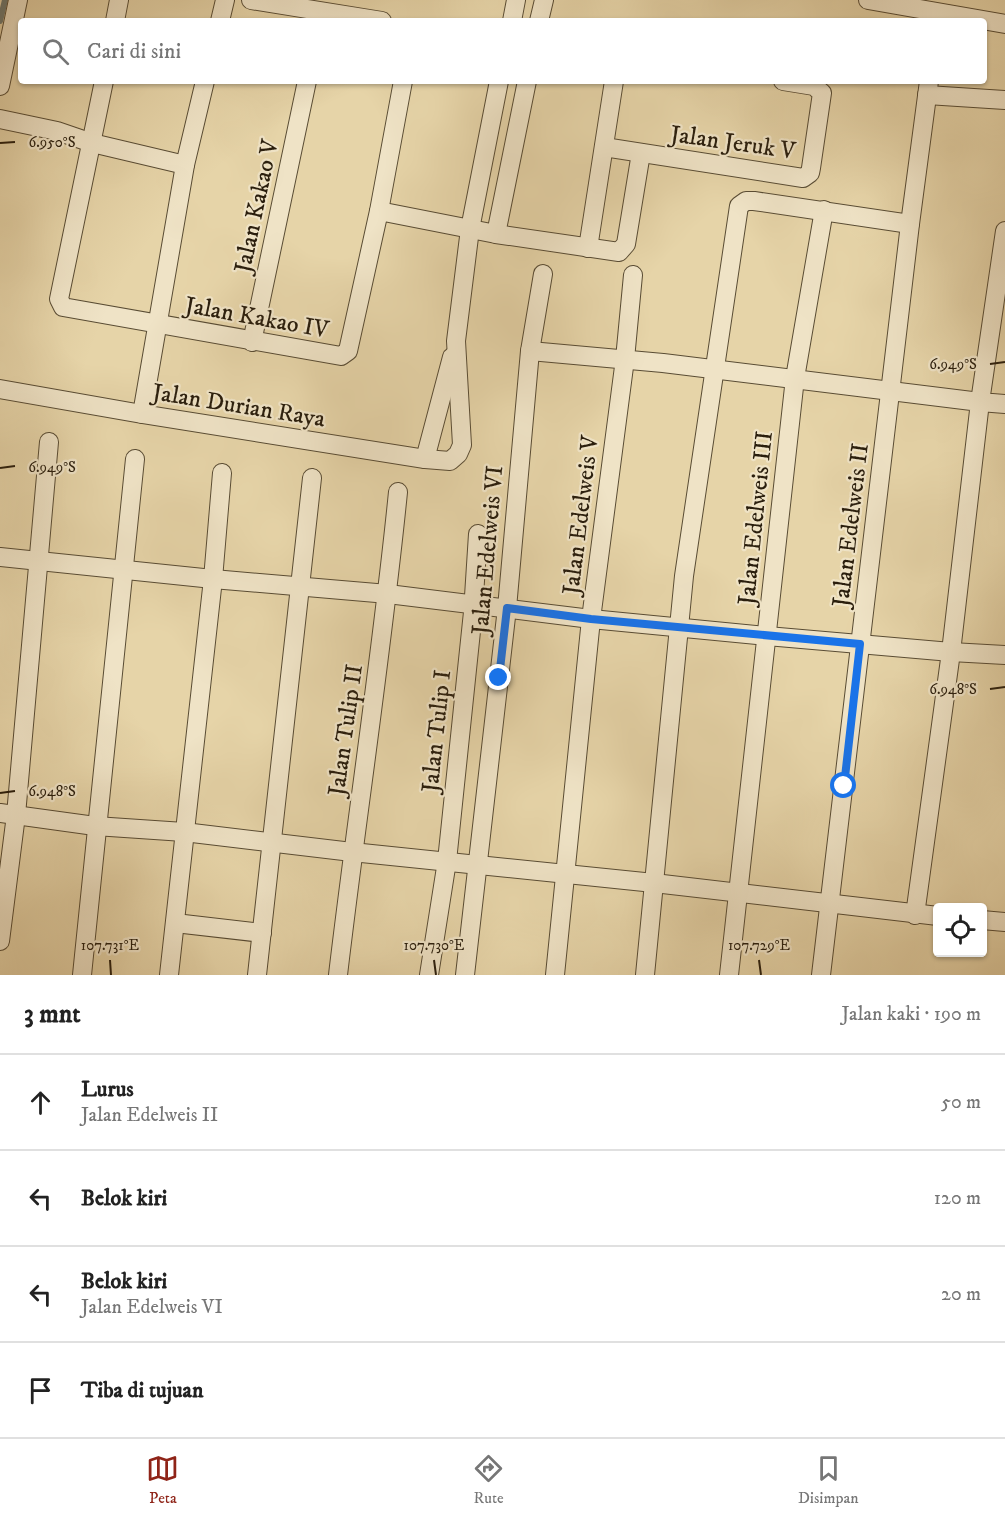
<!DOCTYPE html>
<html lang="id">
<head>
<meta charset="utf-8">
<style>
  :root { --surface:#fff; --page:#f6f6f6; --text:#222; --muted:#767676; --line:#e0e0e0; --accent:#8f2418 }
  body { margin:0; font-family:"IM FELL DW Pica",serif; background:var(--page); color:var(--text) }
  .controls { position:absolute; right:18px; bottom:18px; display:grid; overflow:hidden; border-radius:6px; box-shadow:0 2px 4px #0004 }
  .controls button { width:54px; height:54px; display:grid; place-items:center; padding:0; border:0; border-bottom:2px solid var(--line); background:var(--surface); color:var(--text); font:30px sans-serif }
  .stop { position:absolute; width:18px; height:18px; margin:-14px; border:4px solid #1a73e8; border-radius:50%; background:#fff }
  .stop.end { background:#1a73e8; border-color:#fff; box-shadow:0 2px 6px #0008 }
  .list { margin:0; padding:0; list-style:none }
  h2 { display:flex; justify-content:space-between; align-items:center; height:78px; margin:0; padding:0 24px; font-size:26px }
  h2 small { font-size:20px; font-weight:400; color:var(--muted) }
  .list li { display:grid; grid-template-columns:39px 1fr auto; gap:18px; align-items:center; box-sizing:border-box; height:96px; padding:0 24px; border-top:2px solid var(--line) }
  .list b { display:block; font-size:22px; white-space:nowrap }
  .list p { margin:0; font-size:20px; white-space:nowrap; color:var(--muted) }
  .list em { font-size:20px; font-style:normal; color:var(--muted) }
  .icon { flex:none; width:33px; height:33px; fill:none; stroke:currentColor; stroke-width:2; stroke-linecap:round; stroke-linejoin:round }
  .map { position:relative; flex:none; width:1005px; height:975px; overflow:hidden }
  .search { position:absolute; background:var(--surface); box-shadow:0 2px 4px #0004; left:18px; right:18px; top:18px; height:66px; display:flex; align-items:center; gap:15px; box-sizing:border-box; padding:0 21px; border-radius:6px; color:var(--muted); font-size:22px }
  .sheet { height:462px; background:var(--surface) }
  nav { display:flex; justify-content:space-around; align-items:center; box-sizing:border-box; height:84px; border-top:2px solid var(--line); background:var(--surface); font-size:16px; color:var(--muted) }
  nav a { display:grid; justify-items:center; gap:3px }
  nav .on { color:var(--accent) }
  .map>svg:first-child { display:block }
  .lines { fill:none; stroke-linecap:round; stroke-linejoin:round }
  .stream { stroke:#6e7971; stroke-width:6 }
  .minor-casing { stroke:#594c34; stroke-width:20 }
  .minor { stroke:#efe3c6; stroke-width:18 }
  .route { stroke:#1a73e8; stroke-width:8 }
  .ticks { fill:none; stroke:#2a1e0d; stroke-width:2 }
  .labels { text-anchor:middle; stroke-width:4.5; stroke-linejoin:round; paint-order:stroke }
  .street-label { font-size:24px; fill:#2a1e0d; stroke:#efe3c6 }
  .ticks-label { font-size:15px; text-anchor:middle; fill:#2a1e0d; stroke:#efe3c6; stroke-width:4.5; stroke-linejoin:round; paint-order:stroke }
</style>
</head>
<body>
<div class="map">
<svg width="1005" height="975" viewBox="0 0 1005 975">
  <rect width="100%" height="100%" fill="#e6d4a8"/>
  <filter id="stains"><feTurbulence type="fractalNoise" baseFrequency=".00333" numOctaves="4"/><feColorMatrix values="0 0 0 0 .2 0 0 0 0 .09 0 0 0 0 .02 0 0 0 .5 -.17"/></filter>
  <radialGradient id="worn" r=".72"><stop offset=".6" stop-color="#630" stop-opacity="0"/><stop offset="1" stop-color="#630" stop-opacity=".3"/></radialGradient>
  <g class="lines">
    <polyline class="stream" points="0,21 5,0"/>
    <defs>
      <g id="minor">
        <polyline points="251,0 382,21"/>
        <polyline points="868,0 1005,24"/>
        <polyline points="115,21 119,0"/>
        <polyline points="220,21 225,0"/>
        <polyline points="512,21 516,0"/>
        <polyline points="539,21 544,0"/>
        <polyline points="104,81 59,299 63,307 341,356 348,351 379,211 403,81"/>
        <polyline points="0,86 18,0"/>
        <polyline points="927,95 1005,100"/>
        <polyline points="0,119 57,131 92,143 185,165"/>
        <polyline points="604,147 803,178 810,173 811,168 822,93 814,86 783,81"/>
        <polyline points="379,211 496,234 619,252 626,244 641,153"/>
        <polyline points="1005,231 980,402 1005,404"/>
        <polyline points="496,234 527,81"/>
        <polyline points="588,248 614,81"/>
        <polyline points="252,342 307,81"/>
        <polyline points="530,351 663,363 980,402 951,652 915,915"/>
        <polyline points="0,389 142,414 425,459 450,461 458,454 462,445 456,341 470,229 499,81"/>
        <polyline points="142,414 185,165 205,81"/>
        <polyline points="425,459 452,357"/>
        <polyline points="0,557 213,579 388,594 591,619 767,636 951,652 1005,655"/>
        <polyline points="0,813 95,826 184,832 352,852 654,883 938,916"/>
        <polyline points="982,920 1005,922"/>
        <polyline points="175,923 262,933"/>
        <polyline points="0,941 16,815 49,442"/>
        <polyline points="82,975 135,459"/>
        <polyline points="169,975 213,579 222,473"/>
        <polyline points="257,975 312,478"/>
        <path d="M 338,975 C 357,814 382,653 398,492"/>
        <polyline points="429,975 447,861 473,612 478,534"/>
        <polyline points="465,975 507,608 530,351 543,274"/>
        <polyline points="555,975 591,619 625,359 633,275"/>
        <polyline points="645,975 684,576 739,206 746,201 754,201 910,224"/>
        <polyline points="729,975 795,378 824,210"/>
        <polyline points="821,975 910,224 929,81"/>
      </g>
    </defs>
    <use href="#minor" class="minor-casing"/>
    <use href="#minor" class="minor"/>
  </g>
  <g class="lines">
    <polyline class="route" points="499,678 507,608 591,619 860,644 844,786"/>
  </g>
  <path class="ticks" d="M 0,143 L 15,142M 990,364 L 1005,362M 0,468 L 15,466M 990,689 L 1005,687M 0,793 L 15,791M 110,960 L 111,975M 434,960 L 436,975M 759,960 L 761,975"/>
  <g class="labels">
    <g class="street-label">
      <text transform="translate(733 142) rotate(8)" y="8">Jalan Jeruk V</text>
      <text transform="translate(256 206) rotate(-78)" y="8">Jalan Kakao V</text>
      <text transform="translate(257 317) rotate(10)" y="8">Jalan Kakao IV</text>
      <text transform="translate(239 405) rotate(9)" y="8">Jalan Durian Raya</text>
      <text transform="translate(580 515) rotate(-83)" y="8">Jalan Edelweis V</text>
      <text transform="translate(755 518) rotate(-84)" y="8">Jalan Edelweis III</text>
      <text transform="translate(850 525) rotate(-83)" y="8">Jalan Edelweis II</text>
      <text transform="translate(487 550) rotate(-85)" y="8">Jalan Edelweis VI</text>
      <text transform="translate(345 730) rotate(-82)" y="8">Jalan Tulip II</text>
      <text transform="translate(436 731) rotate(-84)" y="8">Jalan Tulip I</text>
    </g>
  </g>
  <g class="ticks-label">
    <text x="52" y="147">6.950°S</text>
    <text x="953" y="369">6.949°S</text>
    <text x="52" y="472">6.949°S</text>
    <text x="953" y="694">6.948°S</text>
    <text x="52" y="796">6.948°S</text>
    <text x="110" y="950">107.731°E</text>
    <text x="434" y="950">107.730°E</text>
    <text x="759" y="950">107.729°E</text>
  </g>
  <rect width="100%" height="100%" filter="url(#stains)"/>
  <rect width="100%" height="100%" fill="url(#worn)"/>
</svg>
<div class="controls">
<button><svg class="icon" aria-label="locate" viewBox="0 0 24 24"><circle cx="12" cy="12" r="6"/><path d="M12 2v4M12 18v4M2 12h4M18 12h4"/></svg></button>
</div>
<div class="stop" style="left:844px;top:786px"></div>
<div class="stop end" style="left:499px;top:678px"></div>
<div class="search"><svg class="icon" aria-label="search" viewBox="0 0 24 24"><circle cx="10" cy="10" r="6"/><path d="M15 15l6 6"/></svg>Cari di sini</div>
</div>
<section class="sheet">
<h2>3 mnt<small>Jalan kaki · 190 m</small></h2>
<ul class="list">
<li><svg class="icon" aria-label="ahead" viewBox="0 0 24 24"><path d="M12 20V5M6 11l6-6 6 6"/></svg><div><b>Lurus</b><p>Jalan Edelweis II</p></div><em>50 m</em></li>
<li><svg class="icon" aria-label="left" viewBox="0 0 24 24"><path d="M17 20v-9H6M10 6l-5 5 5 5"/></svg><div><b>Belok kiri</b></div><em>120 m</em></li>
<li><svg class="icon" aria-label="left" viewBox="0 0 24 24"><path d="M17 20v-9H6M10 6l-5 5 5 5"/></svg><div><b>Belok kiri</b><p>Jalan Edelweis VI</p></div><em>20 m</em></li>
<li><svg class="icon" aria-label="arrive" viewBox="0 0 24 24"><path d="M6 21V4h12l-3 4 3 4H6"/></svg><div><b>Tiba di tujuan</b></div></li>
</ul>
</section>
<nav>
<a class="on"><svg class="icon" aria-label="map" viewBox="0 0 24 24"><path d="M3 6l6-2 6 2 6-2v14l-6 2-6-2-6 2zM9 4v14M15 6v14"/></svg>Peta</a>
<a><svg class="icon" aria-label="directions" viewBox="0 0 24 24"><path d="M12 3l9 9-9 9-9-9zM9 14v-3h6M13 9l2 2-2 2"/></svg>Rute</a>
<a><svg class="icon" aria-label="saved" viewBox="0 0 24 24"><path d="M7 4h10v16l-5-4-5 4z"/></svg>Disimpan</a>
</nav>
</body>
</html>
